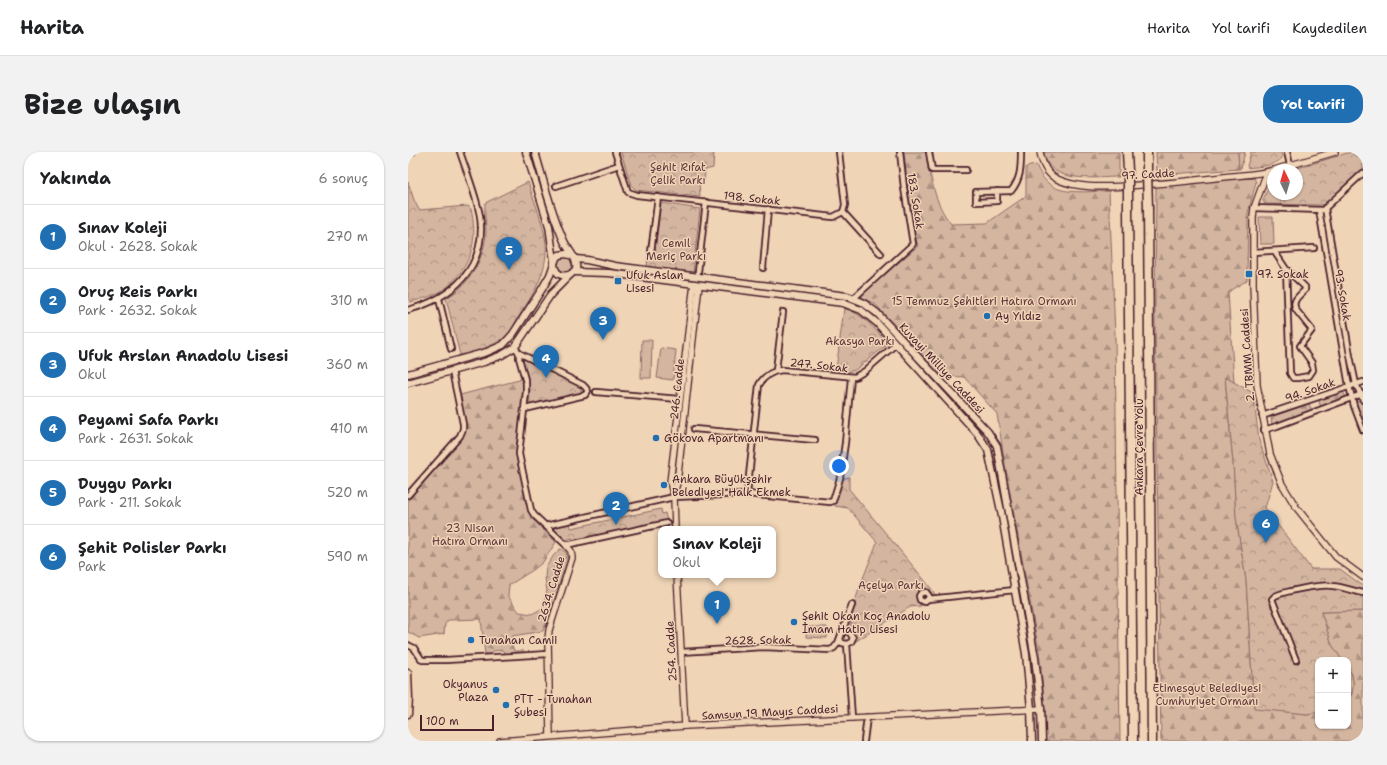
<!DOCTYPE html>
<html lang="tr">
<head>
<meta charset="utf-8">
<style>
  :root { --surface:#fff; --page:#f2f2f2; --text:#202124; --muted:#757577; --line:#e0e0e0; --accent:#1f6fb2 }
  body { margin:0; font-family:"Shantell Sans",sans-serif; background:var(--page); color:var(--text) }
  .controls { position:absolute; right:12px; bottom:12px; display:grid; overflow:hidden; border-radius:8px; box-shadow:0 1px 3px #0004 }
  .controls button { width:36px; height:36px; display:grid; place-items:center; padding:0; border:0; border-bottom:1px solid var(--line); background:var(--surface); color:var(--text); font:20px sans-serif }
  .compass { position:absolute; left:859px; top:12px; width:36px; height:36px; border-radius:50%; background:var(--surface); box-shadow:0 1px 3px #0004; rotate:355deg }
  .scale { position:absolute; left:12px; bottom:10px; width:74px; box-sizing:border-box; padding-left:4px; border:2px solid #4a1f2b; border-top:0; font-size:11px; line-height:14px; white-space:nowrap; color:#4a1f2b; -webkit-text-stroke:3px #efd4b6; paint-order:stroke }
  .you { position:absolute; left:431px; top:314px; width:14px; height:14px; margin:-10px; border:3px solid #fff; border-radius:50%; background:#1a73e8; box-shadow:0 0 0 6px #1a73e833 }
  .badge { display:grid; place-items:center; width:26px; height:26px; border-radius:50%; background:var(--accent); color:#fff; font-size:13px; font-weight:700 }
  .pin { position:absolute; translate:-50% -33px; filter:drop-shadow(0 1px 2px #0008) }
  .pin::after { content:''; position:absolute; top:21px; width:14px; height:12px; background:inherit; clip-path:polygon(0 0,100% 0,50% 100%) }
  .popup { position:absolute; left:250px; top:374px; width:118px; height:52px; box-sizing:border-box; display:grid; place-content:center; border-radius:8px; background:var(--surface); filter:drop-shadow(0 1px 3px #0005); font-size:13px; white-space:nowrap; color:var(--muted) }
  .popup b { font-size:15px; color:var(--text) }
  .popup::after { content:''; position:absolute; left:50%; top:100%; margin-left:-8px; border:8px solid transparent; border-top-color:var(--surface) }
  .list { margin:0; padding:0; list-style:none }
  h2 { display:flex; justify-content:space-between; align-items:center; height:52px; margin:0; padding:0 16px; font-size:17px }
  h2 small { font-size:13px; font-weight:400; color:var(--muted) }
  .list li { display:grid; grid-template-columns:26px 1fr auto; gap:12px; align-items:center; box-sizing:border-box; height:64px; padding:0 16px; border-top:1px solid var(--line) }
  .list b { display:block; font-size:15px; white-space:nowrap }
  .list p { margin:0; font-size:13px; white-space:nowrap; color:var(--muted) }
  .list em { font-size:13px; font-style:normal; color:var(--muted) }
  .map { position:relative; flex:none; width:955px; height:589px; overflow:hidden; border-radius:16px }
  header { display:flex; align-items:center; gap:24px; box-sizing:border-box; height:56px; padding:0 20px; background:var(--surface); border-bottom:1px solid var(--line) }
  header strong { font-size:19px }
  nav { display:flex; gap:22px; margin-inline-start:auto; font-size:14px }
  .intro { display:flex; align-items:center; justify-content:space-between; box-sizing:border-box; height:96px; padding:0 24px }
  h1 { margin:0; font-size:28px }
  .button { padding:10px 18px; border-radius:16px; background:var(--accent); color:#fff; font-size:14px; font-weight:700 }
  main { display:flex; gap:24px; padding:0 24px }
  aside { flex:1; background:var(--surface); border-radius:16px; box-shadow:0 1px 3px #0004 }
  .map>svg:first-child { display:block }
  .green { fill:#d4b6a0; stroke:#8f6a66 }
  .forest { fill:url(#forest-firs); stroke:#8f6a66 }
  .park { fill:url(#park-crowns); stroke:#8f6a66 }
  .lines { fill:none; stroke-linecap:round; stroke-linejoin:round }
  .minor-casing { stroke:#4a1f2b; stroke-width:8 }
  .tertiary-casing { stroke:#4a1f2b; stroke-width:8 }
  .secondary-casing { stroke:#4a1f2b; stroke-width:9 }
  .motorway-casing { stroke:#4a1f2b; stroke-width:11 }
  .minor { stroke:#efd4b6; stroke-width:4.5 }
  .tertiary { stroke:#efd4b6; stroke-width:5.5 }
  .secondary { stroke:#efd4b6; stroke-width:6 }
  .motorway { stroke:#efd4b6; stroke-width:8 }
  .motorway-bridge-casing { stroke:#4a1f2b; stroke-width:11; stroke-linecap:butt }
  .motorway-bridge { stroke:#efd4b6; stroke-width:8 }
  .poi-dot { fill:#1f6fb2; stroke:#efd4b6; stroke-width:1.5 }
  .labels { text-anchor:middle; stroke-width:3; stroke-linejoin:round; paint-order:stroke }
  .park-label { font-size:11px; fill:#5f363d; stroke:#efd4b6 }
  .street-label { font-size:11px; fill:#4a1f2b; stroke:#efd4b6 }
  .poi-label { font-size:11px; fill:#4a1f2b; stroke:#efd4b6; text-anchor:start }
</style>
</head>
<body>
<header>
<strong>Harita</strong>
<nav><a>Harita</a><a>Yol tarifi</a><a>Kaydedilen</a></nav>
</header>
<div class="intro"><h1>Bize ulaşın</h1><a class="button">Yol tarifi</a></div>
<main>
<aside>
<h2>Yakında<small>6 sonuç</small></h2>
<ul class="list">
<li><span class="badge">1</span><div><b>Sınav Koleji</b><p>Okul · 2628. Sokak</p></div><em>270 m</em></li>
<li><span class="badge">2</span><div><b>Oruç Reis Parkı</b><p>Park · 2632. Sokak</p></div><em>310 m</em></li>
<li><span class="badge">3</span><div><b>Ufuk Arslan Anadolu Lisesi</b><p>Okul</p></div><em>360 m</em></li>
<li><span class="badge">4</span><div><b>Peyami Safa Parkı</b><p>Park · 2631. Sokak</p></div><em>410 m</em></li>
<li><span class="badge">5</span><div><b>Duygu Parkı</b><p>Park · 211. Sokak</p></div><em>520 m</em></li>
<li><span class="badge">6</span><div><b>Şehit Polisler Parkı</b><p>Park</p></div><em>590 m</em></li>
</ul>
</aside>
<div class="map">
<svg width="955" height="589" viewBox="0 0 955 589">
  <defs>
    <pattern id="forest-firs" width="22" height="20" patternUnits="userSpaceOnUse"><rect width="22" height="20" fill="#d4b6a0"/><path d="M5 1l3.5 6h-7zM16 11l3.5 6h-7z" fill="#ae9383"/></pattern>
    <pattern id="park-crowns" width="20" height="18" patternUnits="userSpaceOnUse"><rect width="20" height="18" fill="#d4b6a0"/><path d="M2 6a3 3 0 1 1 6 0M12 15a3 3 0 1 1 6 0" fill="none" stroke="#ae9383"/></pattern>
  </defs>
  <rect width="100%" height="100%" fill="#efd4b6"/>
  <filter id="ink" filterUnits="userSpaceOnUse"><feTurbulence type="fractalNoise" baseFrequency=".025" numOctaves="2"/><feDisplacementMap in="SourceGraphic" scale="8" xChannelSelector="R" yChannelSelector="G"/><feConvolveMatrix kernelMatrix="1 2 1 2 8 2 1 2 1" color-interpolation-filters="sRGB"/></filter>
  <g filter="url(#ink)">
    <g class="green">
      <polygon points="851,65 865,65 866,92 852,92"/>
      <circle cx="157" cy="112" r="8"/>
      <polygon points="234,188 244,188 243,226 233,226"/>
      <polygon points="253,196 268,198 265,228 249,226"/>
      <polygon points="399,475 419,475 419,486 398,485"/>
    </g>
    <g class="forest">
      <path d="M 496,0 L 518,0 C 523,25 526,51 543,72 L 579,71 L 618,44 L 618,15 L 628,13 C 632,21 635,28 643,33 C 655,43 686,39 701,39 L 707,183 L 712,589 L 637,589 L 637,557 L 631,499 L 599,324 L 589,262 L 556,225 L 540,224 L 530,220 L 467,152 L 454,146 L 454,142 L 510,94 L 503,68 Z"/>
      <path d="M 636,0 L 711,0 L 711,25 C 688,25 639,33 636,0 Z"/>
      <polygon points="748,0 830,0 831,17 749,23"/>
      <path d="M 838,26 L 846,26 L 848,30 L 840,61 L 839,128 C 833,133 825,135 820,141 L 826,230 L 817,226 L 825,310 L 828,365 L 838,428 L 846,556 L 899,562 L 910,560 L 910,574 L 940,574 L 940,548 L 944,542 L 945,532 L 944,522 L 940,516 L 940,508 L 934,508 L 924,493 L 913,460 L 955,459 L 955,589 L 753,589 L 747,167 L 748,34 Z"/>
      <polygon points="115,227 117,248 108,294 109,308 123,366 148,390 135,410 125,418 101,433 100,444 111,460 124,462 135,456 139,439 137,426 138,415 146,403 152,397 157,399 160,405 145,452 135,479 104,484 103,490 106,499 116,499 117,502 98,502 94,498 85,499 82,502 77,502 73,467 40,468 37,472 36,482 11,486 0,480 0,348 53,288 58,275 52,243"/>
      <polygon points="935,240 938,245 915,255 912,253 911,249 912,247"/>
      <polygon points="952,248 955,252 955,274 947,251"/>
      <polygon points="901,252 904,259 864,273 863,265 865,264"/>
    </g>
    <g class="park">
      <polygon points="213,0 306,0 305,16 297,18 296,29 291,29 292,45 228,38 223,33"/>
      <polygon points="830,0 837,0 833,16 831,17"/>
      <path d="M 843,0 L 873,0 L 874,6 C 865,15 852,14 840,16 L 839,14 Z"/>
      <polygon points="943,0 955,0 955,18 918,52 912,53 857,52 855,49 860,35 865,28 865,42 889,42 889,18 883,18"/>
      <path d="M 0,30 L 6,48 L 11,58 L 60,54 L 63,57 C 69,84 66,105 48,126 C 45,129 43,133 39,135 C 29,143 15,147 2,150 L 0,145 Z"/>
      <path d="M 120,30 C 126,50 136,71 138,92 C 140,121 124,144 109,167 C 106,173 102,181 97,185 C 85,195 67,199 52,203 L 38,146 C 61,135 78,104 78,79 C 78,70 76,61 77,51 Z"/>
      <polygon points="253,51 292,57 285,120 239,115 240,103 247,99"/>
      <path d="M 436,156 C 455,162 467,177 480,192 L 447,218 L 439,220 L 428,218 Z"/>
      <polygon points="115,206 173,234 173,241 171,243 124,254 122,253 121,233 114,208"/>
      <polygon points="817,225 845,241 851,288 865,329 857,356 903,417 932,417 955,434 955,459 913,460 924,493 934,508 910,508 910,560 899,562 846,557 838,428 828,365 825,310"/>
      <path d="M 441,325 L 441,337 L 514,425 L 525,439 L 527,443 L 525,444 L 519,438 C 506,441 508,445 513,454 L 502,455 L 448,489 L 446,489 C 446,485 443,481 443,477 C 440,457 462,411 469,390 L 440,356 L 427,354 L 434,330 L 436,326 Z"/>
      <polygon points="253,357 254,362 257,361 259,369 166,388 164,386 157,388 146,377 146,375 148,374 162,371 163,376"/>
      <path d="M 940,516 C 947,525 947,539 940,548 Z"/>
    </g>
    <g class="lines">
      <defs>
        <g id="minor">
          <polyline points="207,0 220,40 229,43 425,65 435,60"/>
          <polyline points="431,0 437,53 435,60 473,102"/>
          <polyline points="521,0 524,18 558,18"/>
          <polyline points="879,0 882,13"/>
          <polyline points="0,1 4,0"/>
          <polyline points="148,34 211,13"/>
          <path d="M 589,39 L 589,49 L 568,50 L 568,40 L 603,39 C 613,27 613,15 613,0"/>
          <polyline points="846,56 915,58 955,21"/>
          <polyline points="917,56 942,204 948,232 955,248"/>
          <polyline points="911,58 941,234 946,254 955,278"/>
          <path d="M 866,99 L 878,117 L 882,221 L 885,226 L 890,226 L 901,224 L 905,218 L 904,211 L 892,194 L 904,178 L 888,158 C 883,149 891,144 897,138 L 897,135 L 878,117"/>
          <polyline points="243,100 250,45"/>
          <polyline points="845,100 906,96"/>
          <polyline points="355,116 360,57"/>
          <polyline points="290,120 298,50"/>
          <polyline points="446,146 505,92 496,36 492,0"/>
          <polyline points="31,147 43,197"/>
          <path d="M 0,158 C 45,146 79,115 72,64 C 68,43 59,21 52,0"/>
          <polyline points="107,195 111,201 111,206 118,231 118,240 111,302 123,358 126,363 158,393 259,371"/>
          <polyline points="111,201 175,233 177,235 180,239 177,243 117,257"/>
          <polyline points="368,218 375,160"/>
          <polyline points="188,240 271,247"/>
          <polyline points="854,264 955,230"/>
          <polyline points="286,277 407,288"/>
          <polyline points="856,278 869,274 954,242"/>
          <path d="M 339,342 L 351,233 C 356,224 364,219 374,218 L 447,225 L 457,219 L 488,192"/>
          <polyline points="0,343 52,284 55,277 55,272 44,219"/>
          <polyline points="137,374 266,345 339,342 422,350 425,349 432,326 437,291 443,226"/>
          <polyline points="520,447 521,444 518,440 513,441 511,444 512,448 516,450 520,447 607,438"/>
          <polyline points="439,492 434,491 432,487 434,481 438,479 442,481 445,486 443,490 439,492 444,566"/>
          <polyline points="0,493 6,496 14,508 38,508 140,502"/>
          <polyline points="273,500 355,495 422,498 426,496 430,491 444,453"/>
          <path d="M 888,508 L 864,447 L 867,444 C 877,439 913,432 925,434 C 935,435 945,439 955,441"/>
          <polyline points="456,589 459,565"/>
        </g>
        <g id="tertiary">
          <path d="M 632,0 C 634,11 638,22 649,27 C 670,37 697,35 719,34 C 752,32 784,29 816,25 C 832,23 850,23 865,18"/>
          <polyline points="866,18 927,0"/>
          <polyline points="859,20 846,56 845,66 845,132 849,233 862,302 874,332 888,355 928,405 955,425"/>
          <polyline points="266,342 269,331 291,133"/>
          <polyline points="267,377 266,345 262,330 286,132"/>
          <polyline points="269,423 277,574"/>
          <polyline points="142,584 140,488 141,478 164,406 163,399 158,393"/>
          <polyline points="92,589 277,574 633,557"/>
        </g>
        <g id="secondary">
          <polyline points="118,0 141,74 146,109"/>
          <polyline points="167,107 179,108 207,114 439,144 454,150 469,161 580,280 589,294 627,506 633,557 634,589"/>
          <path d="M 146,112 C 147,122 154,126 163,122"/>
          <polyline points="166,120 201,121 435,151 453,158 469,171 569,281 580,298 593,359 618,502 623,557 624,589"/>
          <polyline points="0,222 79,200 95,193 105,182 134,137 142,123 148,106 151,103 158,102 165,104"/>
          <path d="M 0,231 L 76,210 L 94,203 L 107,195 L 143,142 L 168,117 C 170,107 160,98 156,89 C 143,61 136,30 127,0"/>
          <polyline points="0,521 1,547 0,562"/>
        </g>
        <g id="motorway">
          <polyline points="719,0 720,19"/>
          <polyline points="739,0 739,19"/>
          <polyline points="740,57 744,589"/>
          <polyline points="720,58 725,589"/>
        </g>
      </defs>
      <use href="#minor" class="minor-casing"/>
      <use href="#tertiary" class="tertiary-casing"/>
      <use href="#secondary" class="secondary-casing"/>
      <use href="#motorway" class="motorway-casing"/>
      <use href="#minor" class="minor"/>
      <use href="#tertiary" class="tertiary"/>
      <use href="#secondary" class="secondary"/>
      <use href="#motorway" class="motorway"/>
      <defs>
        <g id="motorway-bridge">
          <polyline points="720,19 720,58"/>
          <polyline points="739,19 740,57"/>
        </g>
      </defs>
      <use href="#motorway-bridge" class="motorway-bridge-casing"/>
      <use href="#motorway-bridge" class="motorway-bridge"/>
    </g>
  </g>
  <g class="poi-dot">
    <rect x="837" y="118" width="8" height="8" rx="2"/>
    <rect x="206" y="125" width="8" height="8" rx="2"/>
    <circle cx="579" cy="164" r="4"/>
    <circle cx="248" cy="286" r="4"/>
    <circle cx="256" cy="333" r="4"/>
    <circle cx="386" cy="470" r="4"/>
    <circle cx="63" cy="488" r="4"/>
    <circle cx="88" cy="538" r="4"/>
    <circle cx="98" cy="553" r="4"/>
  </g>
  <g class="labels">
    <g class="park-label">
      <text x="270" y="19">Şehit Rıfat<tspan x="270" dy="13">Çelik Parkı</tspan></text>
      <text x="268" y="95">Cemil<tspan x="268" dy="13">Meriç Parkı</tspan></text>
      <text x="576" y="153">15 Temmuz Şehitleri Hatıra Ormanı</text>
      <text x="452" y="193">Akasya Parkı</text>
      <text x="62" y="380">23 Nisan<tspan x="62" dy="13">Hatıra Ormanı</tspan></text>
      <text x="483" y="437">Açelya Parkı</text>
      <text x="799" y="540">Etimesgut Belediyesi<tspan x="799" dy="13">Cumhuriyet Ormanı</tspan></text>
    </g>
    <g class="street-label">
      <text transform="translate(740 22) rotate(-3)" y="4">97. Cadde</text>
      <text transform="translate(344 46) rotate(6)" y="4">198. Sokak</text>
      <text transform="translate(508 49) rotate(81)" y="4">183. Sokak</text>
      <text transform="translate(935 143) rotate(80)" y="4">93. Sokak</text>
      <text transform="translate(839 203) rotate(-94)" y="4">2. TBMM Caddesi</text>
      <text transform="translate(411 213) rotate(6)" y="4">247. Sokak</text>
      <text transform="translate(534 216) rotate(47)" y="4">Kuvayi Milliye Caddesi</text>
      <text transform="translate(269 237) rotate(-84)" y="4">246. Cadde</text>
      <text transform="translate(902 238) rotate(-19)" y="4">94. Sokak</text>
      <text transform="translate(731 295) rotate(-90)" y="4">Ankara Çevre Yolu</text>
      <text transform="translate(143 437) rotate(-73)" y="4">2634. Cadde</text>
      <text transform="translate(350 488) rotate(-1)" y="4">2628. Sokak</text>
      <text transform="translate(263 499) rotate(-93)" y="4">254. Cadde</text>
      <text transform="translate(362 560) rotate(-3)" y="4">Samsun 19 Mayıs Caddesi</text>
    </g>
    <g class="poi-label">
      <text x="849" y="126">97. Sokak</text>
      <text x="218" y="127">Ufuk Aslan<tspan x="218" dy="13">Lisesi</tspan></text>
      <text x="587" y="168">Ay Yıldız</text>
      <text x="256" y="290">Gökova Apartmanı</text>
      <text x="264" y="331">Ankara Büyükşehir<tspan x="264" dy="13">Belediyesi Halk Ekmek</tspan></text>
      <text x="394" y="468">Şehit Okan Koç Anadolu<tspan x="394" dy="13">İmam Hatip Lisesi</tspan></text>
      <text x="71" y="492">Tunahan Camii</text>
      <text x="80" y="536" text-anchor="end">Okyanus<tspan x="80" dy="13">Plaza</tspan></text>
      <text x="106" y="551">PTT - Tunahan<tspan x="106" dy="13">Şubesi</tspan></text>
    </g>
  </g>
</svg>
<div class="controls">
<button>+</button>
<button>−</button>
</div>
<svg class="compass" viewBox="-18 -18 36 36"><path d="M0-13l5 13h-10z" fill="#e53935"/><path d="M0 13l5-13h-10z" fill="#757577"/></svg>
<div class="scale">100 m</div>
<div class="you"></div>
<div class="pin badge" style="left:309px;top:472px">1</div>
<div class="popup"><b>Sınav Koleji</b>Okul</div>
<div class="pin badge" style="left:208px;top:373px">2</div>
<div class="pin badge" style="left:195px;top:188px">3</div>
<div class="pin badge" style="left:138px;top:226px">4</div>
<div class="pin badge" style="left:101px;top:118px">5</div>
<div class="pin badge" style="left:858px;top:391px">6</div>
</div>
</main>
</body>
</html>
